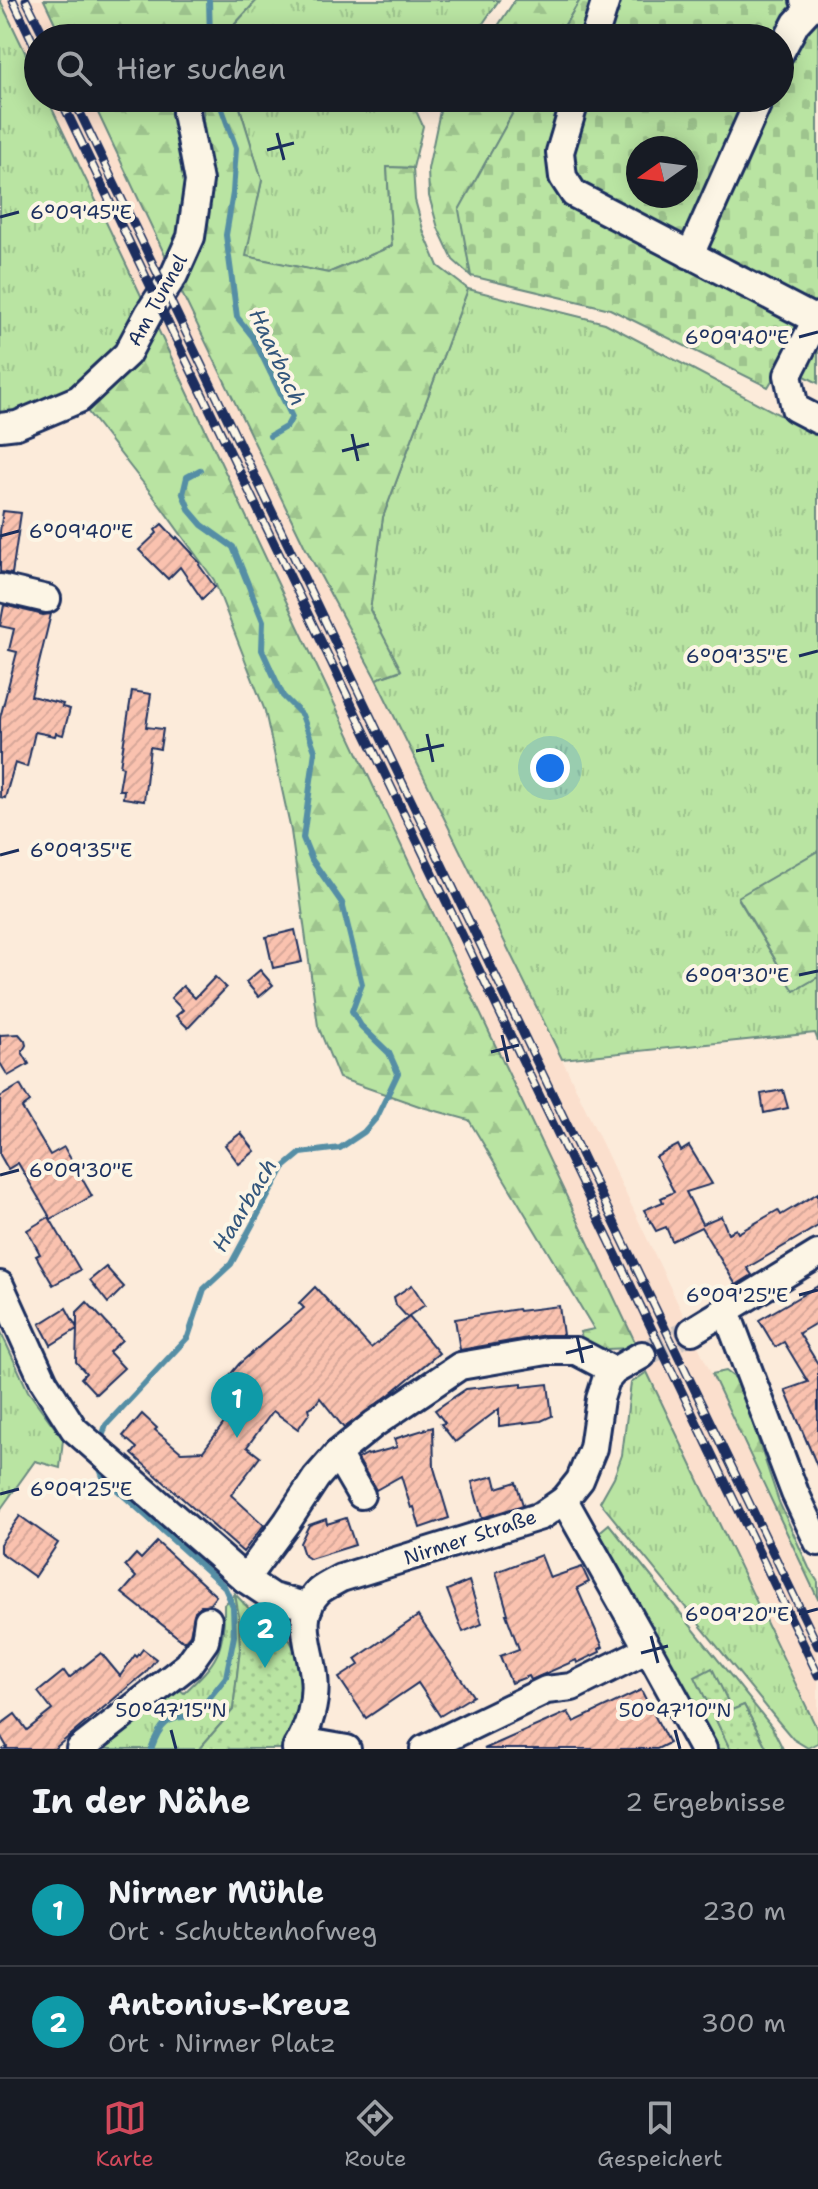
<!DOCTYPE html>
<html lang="de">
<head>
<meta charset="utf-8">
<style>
  :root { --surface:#171b24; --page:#242831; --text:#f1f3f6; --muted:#9ea1a6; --line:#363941; --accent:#d1495b }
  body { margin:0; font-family:"Shantell Sans",sans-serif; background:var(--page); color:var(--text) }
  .compass { position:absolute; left:626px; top:136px; width:72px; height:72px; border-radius:50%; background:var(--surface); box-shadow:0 4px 20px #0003; rotate:256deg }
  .you { position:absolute; left:550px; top:768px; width:28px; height:28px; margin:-20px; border:6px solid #fff; border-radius:50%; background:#1a73e8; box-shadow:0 0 0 12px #1a73e833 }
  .badge { display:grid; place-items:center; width:52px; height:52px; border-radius:50%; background:var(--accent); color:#fff; font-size:26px; font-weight:700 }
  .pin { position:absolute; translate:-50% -66px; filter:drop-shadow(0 2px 4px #0008) }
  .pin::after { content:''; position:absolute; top:42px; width:28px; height:24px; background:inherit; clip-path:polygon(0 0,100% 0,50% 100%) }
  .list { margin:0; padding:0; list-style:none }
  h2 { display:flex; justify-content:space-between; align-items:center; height:104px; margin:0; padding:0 32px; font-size:34px }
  h2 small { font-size:26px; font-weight:400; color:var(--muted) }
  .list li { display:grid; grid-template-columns:52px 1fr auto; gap:24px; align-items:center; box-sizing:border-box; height:112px; padding:0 32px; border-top:2px solid var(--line) }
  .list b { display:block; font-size:30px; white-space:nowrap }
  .list p { margin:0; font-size:26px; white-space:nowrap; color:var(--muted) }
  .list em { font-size:26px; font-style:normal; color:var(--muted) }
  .icon { flex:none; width:44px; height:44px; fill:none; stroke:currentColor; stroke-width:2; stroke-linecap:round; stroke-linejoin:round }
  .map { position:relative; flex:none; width:818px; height:1749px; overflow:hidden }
  .search { position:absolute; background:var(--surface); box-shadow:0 4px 20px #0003; left:24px; right:24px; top:24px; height:88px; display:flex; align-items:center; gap:20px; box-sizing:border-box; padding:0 28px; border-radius:44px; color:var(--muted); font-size:30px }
  .sheet { height:328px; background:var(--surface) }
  nav { display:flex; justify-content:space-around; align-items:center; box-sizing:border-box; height:112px; border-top:2px solid var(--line); background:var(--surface); font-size:22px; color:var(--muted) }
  nav a { display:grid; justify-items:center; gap:4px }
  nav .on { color:var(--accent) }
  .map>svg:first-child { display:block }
  .built { fill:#fbdfcd }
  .grass { fill:url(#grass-tufts); stroke:#6a8a80; stroke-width:2 }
  .forest { fill:url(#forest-firs); stroke:#6a8a80; stroke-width:2 }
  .cemetery { fill:url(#cemetery-stones); stroke:#6a8a80; stroke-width:2; fill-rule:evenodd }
  .park { fill:url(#park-dots); stroke:#6a8a80; stroke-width:2 }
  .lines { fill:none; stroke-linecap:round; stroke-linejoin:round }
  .stream { stroke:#558ea5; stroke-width:6 }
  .building { fill:url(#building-hatch); stroke:#1b2f5e; stroke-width:2 }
  .minor-tunnel { stroke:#cfc5c1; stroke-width:26; stroke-dasharray:26 13; stroke-linecap:butt }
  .minor-casing { stroke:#1b2f5e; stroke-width:32 }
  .minor { stroke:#fcf5e5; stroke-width:26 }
  .rail-casing { stroke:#1b2f5e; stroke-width:9 }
  .rail { stroke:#fcf5e5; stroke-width:6; stroke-dasharray:18; stroke-linecap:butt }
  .ticks { fill:none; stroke:#1b2f5e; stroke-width:3 }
  .labels { text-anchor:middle; stroke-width:8; stroke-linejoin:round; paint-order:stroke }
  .street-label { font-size:20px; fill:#1b2f5e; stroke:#fcf5e5 }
  .water-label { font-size:22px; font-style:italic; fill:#33567c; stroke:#fcf5e5 }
  .ticks-label { font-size:20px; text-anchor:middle; fill:#1b2f5e; stroke:#fcf5e5; stroke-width:8; stroke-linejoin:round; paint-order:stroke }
</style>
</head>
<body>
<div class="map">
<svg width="818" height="1749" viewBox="0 0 818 1749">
  <defs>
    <pattern id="grass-tufts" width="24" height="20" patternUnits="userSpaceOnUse" patternTransform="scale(2)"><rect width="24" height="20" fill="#b9e4a2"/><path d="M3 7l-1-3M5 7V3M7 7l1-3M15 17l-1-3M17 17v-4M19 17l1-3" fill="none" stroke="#9ec48e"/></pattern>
    <pattern id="forest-firs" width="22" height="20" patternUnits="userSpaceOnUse" patternTransform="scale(2)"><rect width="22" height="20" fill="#b9e4a2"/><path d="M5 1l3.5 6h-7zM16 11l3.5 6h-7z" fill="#9ec48e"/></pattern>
    <pattern id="cemetery-stones" width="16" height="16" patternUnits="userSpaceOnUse" patternTransform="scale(2)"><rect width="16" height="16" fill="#b9e4a2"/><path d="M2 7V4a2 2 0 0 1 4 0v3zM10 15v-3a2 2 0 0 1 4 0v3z" fill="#9ec48e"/></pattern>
    <pattern id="park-dots" width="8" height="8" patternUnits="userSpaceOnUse" patternTransform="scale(2)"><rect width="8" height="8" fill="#b9e4a2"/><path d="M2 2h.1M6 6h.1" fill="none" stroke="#9ec48e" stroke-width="1.8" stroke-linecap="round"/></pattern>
    <pattern id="building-hatch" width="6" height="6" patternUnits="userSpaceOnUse" patternTransform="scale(2)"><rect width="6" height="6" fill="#fac2af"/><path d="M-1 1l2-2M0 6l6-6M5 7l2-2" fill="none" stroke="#d6a799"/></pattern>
  </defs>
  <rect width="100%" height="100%" fill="#fcebda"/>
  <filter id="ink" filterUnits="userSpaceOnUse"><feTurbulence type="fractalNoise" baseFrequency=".0125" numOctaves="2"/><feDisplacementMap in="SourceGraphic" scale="16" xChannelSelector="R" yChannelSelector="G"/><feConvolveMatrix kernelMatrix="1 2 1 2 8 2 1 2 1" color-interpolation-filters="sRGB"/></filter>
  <g filter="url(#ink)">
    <g class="built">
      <polygon points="0,0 44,0 62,38 38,38 38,79"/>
      <polygon points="47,98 91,98 305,547 376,679 562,1059 818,1599 818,1731 648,1377 636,1344"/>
    </g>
    <g class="grass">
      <polygon points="0,0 38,79 38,98 47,98 145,304 121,347 74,392 0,419"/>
      <polygon points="257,0 499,0 473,38 222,38"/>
      <polygon points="237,98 380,98 406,104 417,113 423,126 413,168 387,167 392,246 328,273 245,256 262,180"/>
      <polygon points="468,289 605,323 818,435 818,851 738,898 794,991 818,977 818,1041 815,1033 562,1059 376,679 400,671 370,610 383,517"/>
      <polygon points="0,1330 28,1391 63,1439 60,1468 35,1461 0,1510"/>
      <polygon points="647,1372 818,1731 818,1743 808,1748 793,1739 777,1720 600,1502 614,1477 622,1455 631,1383"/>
      <polygon points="609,1524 772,1727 783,1749 767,1749 744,1705 732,1710 696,1678 730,1749 714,1749 596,1535"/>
      <path d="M 235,1594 L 239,1616 L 240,1649 L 233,1710 L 199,1749 L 104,1749 L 179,1689 L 184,1693 C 217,1662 225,1652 224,1605 Z"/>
    </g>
    <g class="forest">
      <polygon points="44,0 257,0 222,38 62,38"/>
      <polygon points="515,0 580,0 557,38 490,38"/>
      <polygon points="91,98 172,98 192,179 184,234 170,266"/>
      <polygon points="203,98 237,98 262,180 246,256 328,273 392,246 387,167 413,168 415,200 424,233 438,266 468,289 383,517 370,610 401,670 376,679 305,547 177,283 204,181"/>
      <polygon points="449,98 521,98 460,210 471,276 453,260 438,228 429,196 428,169 440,111"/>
      <polygon points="156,325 636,1344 630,1348 608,1349 603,1356 583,1341 580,1332 594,1329 469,1120 422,1107 339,1078 318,1026 291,831 265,711 214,580 151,493 84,407"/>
      <polygon points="818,851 818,977 794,991 738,897"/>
      <polygon points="726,1371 738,1380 779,1502 809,1568 818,1582 818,1599 712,1374"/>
    </g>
    <path class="cemetery" d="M 580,0 L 818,0 L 818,383 L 782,364 L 768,387 L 610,309 L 471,276 L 459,210 L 521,98 L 780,98 L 780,38 L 557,38 ZM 638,148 L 686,148 L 686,196 L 638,196 Z"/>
    <g class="park">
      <path d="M 235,1594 L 255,1615 L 268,1622 L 272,1616 C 311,1658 308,1701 282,1749 L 199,1749 L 233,1710 L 240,1649 L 239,1616 Z"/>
      <polygon points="712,1668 732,1710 744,1705 767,1749 730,1749 695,1677"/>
    </g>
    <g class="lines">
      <g class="stream">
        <polyline points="209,0 210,38"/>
        <polyline points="218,98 236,148 233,193 226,235 237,317 253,337 292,417 287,426 270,436"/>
        <polyline points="103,1434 106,1425 188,1337 204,1289 231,1264 283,1168 301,1153 340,1148 364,1132 377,1117 398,1073 389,1053 361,1026 352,1011 362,984 342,903 312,860 303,838 315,751 302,715 283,696 262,650 263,621 233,547 202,525 190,511 183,494 187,477 200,470"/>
        <path d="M 100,1469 L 103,1477 L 224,1586 L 233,1606 L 234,1636 L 226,1677 L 195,1716 C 167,1716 160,1724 151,1749"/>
      </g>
    </g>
    <g class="building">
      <polygon points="3,511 21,513 12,574 0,572 0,531"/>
      <polygon points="162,524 176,539 177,537 193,554 192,555 200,563 199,565 215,587 202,599 180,567 168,579 139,550 157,533 155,530"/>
      <polygon points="4,605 43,615 51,614 31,696 63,704 62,707 70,709 63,735 56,733 55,736 35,732 27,767 15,763 5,798 0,797 0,718 17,652 9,650 14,629 0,626"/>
      <polygon points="132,691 151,694 146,727 163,729 160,749 150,747 144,801 123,798 124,790 119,790 123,767 120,766"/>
      <polygon points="295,930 302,962 273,968 266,937"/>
      <polygon points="260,970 273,985 259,997 246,982"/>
      <polygon points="215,977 226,988 188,1028 176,1016 183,1010 171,998 183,986 195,998"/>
      <polygon points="19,1034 25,1041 26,1045 22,1052 29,1064 8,1076 0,1063 0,1035"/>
      <polygon points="20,1085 30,1102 22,1108 50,1155 64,1147 92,1196 51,1219 18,1163 8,1169 0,1155 0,1097"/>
      <polygon points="783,1090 788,1108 764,1113 761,1094"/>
      <polygon points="241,1133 255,1151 239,1164 225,1145"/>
      <polygon points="678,1145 681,1151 689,1146 712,1184 686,1192 702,1224 721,1216 728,1233 736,1229 738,1233 778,1210 781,1215 818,1193 818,1226 747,1268 752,1275 736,1285 701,1227 672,1241 666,1227 656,1231 644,1210 663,1202 661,1198 674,1192 656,1157"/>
      <polygon points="49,1217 80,1270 53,1285 36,1256 40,1254 27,1230"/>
      <polygon points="106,1267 124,1287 108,1303 90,1280"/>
      <polygon points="412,1285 425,1305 407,1317 396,1305 394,1297"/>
      <polygon points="818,1286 818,1322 799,1333 818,1364 818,1468 785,1390 808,1382 784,1342 775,1347 759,1320"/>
      <polygon points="315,1287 371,1348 409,1317 439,1353 390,1394 344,1428 320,1398 315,1405 309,1408 310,1412 298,1429 273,1411 247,1447 260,1457 231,1495 264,1525 243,1552 132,1454 137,1448 123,1436 142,1414 157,1428 155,1430 181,1452 203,1451 249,1390 229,1376 239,1364 304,1308 299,1303"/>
      <polygon points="87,1302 122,1340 109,1352 124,1368 96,1394 81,1378 86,1373 76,1362 77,1329 51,1345 40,1324 66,1308 77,1328 77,1312"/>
      <polygon points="559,1306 563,1335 545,1335 460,1350 455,1319 518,1309 519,1311"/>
      <polygon points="522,1383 522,1387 548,1384 552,1416 541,1421 499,1426 499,1409 455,1442 441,1424 445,1423 435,1410 466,1389"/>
      <polygon points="433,1427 434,1468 449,1518 420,1528 414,1507 411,1508 401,1476 376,1490 358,1459 367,1454 368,1455 397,1447 394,1439"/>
      <polygon points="494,1476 497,1488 516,1482 523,1505 482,1518 472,1482"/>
      <polygon points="20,1516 58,1543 35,1577 0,1552 0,1544"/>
      <polygon points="346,1518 355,1545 310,1559 304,1555 300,1543 309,1525 326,1519 327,1524"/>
      <polygon points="157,1542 216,1596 210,1604 201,1606 195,1611 190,1635 184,1642 122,1593 136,1577 125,1566 136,1554 141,1559"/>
      <polygon points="541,1555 550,1578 582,1567 589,1582 577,1588 603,1647 599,1649 600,1652 577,1663 576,1660 531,1680 529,1676 511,1683 500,1656 519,1649 506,1614 508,1614 496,1572"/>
      <polygon points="469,1581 482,1624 463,1632 447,1590"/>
      <polygon points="418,1616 473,1696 440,1716 418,1683 366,1718 339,1678 359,1665 355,1659"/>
      <polygon points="143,1649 156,1659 145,1673 54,1749 4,1749 7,1747 0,1735 0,1725 15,1714 27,1730 52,1710 38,1692 64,1671 69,1678 101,1653 120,1676 135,1655 137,1657"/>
      <polygon points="641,1690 669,1743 657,1749 484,1749 568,1712 574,1722"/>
    </g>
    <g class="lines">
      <polyline class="minor-tunnel" points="642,1355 692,1331"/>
      <defs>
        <g id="minor">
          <polyline points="594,38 606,0"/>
          <polyline points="780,53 796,23 809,9 804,0"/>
          <polyline points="576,98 560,152 563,177 574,194 818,321"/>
          <polyline points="690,255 760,98"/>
          <polyline points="818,316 788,375 795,408 818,420"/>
          <polyline points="0,427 17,425 79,399 127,354 149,313 174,275 191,237 199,181 186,113 186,98"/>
          <polyline points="0,588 47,599"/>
          <polyline points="0,1285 44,1382 74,1429 245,1579 272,1597 309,1607"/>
          <polyline points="726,1311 795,1493 818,1542"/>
          <polyline points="692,1331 818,1254"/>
          <polyline points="337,1454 361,1495"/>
          <polyline points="564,1500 648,1649 703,1749"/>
          <polyline points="245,1579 287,1522 316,1478 337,1454 374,1424 460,1366 547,1351 576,1351 614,1371"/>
          <polyline points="301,1741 347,1749"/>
          <polyline points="80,1749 188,1665 205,1641 208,1620"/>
          <path d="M 296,1749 C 309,1728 317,1701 314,1676 C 311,1648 294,1615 319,1591 C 325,1586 334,1582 341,1578 L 541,1516 L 564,1500 L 580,1480 L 593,1448 L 600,1399 L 606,1380 L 614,1371 L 642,1355"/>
          <polyline points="424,1749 546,1690 572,1687 648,1649"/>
        </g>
      </defs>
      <use href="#minor" class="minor-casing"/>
      <use href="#minor" class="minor"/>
      <defs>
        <g id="rail">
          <polyline points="13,0 38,53"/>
          <polyline points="26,0 45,38"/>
          <polyline points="60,98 818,1675"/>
          <polyline points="73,98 818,1646"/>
        </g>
      </defs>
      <use href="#rail" class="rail-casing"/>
      <use href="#rail" class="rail"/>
    </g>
  </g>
  <path class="ticks" d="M 277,133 L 284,160M 267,150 L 294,143M 0,217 L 19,212M 799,337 L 818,332M 352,434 L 358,461M 342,451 L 369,444M 0,536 L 19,531M 799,656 L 818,651M 427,734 L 433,762M 416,751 L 444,745M 0,855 L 19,850M 799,975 L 818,971M 502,1035 L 508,1062M 491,1052 L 519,1045M 0,1175 L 19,1170M 799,1295 L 818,1290M 577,1336 L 583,1363M 566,1353 L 593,1346M 0,1494 L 19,1489M 799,1614 L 818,1609M 651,1636 L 658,1663M 641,1653 L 668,1646M 171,1730 L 176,1749M 675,1730 L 680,1749"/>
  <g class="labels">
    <g class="street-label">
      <text transform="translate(157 300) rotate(-61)" y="7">Am Tunnel</text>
      <text transform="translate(470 1537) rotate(-18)" y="7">Nirmer Straße</text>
    </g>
    <g class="water-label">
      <text transform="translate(278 357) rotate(65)" y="8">Haarbach</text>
      <text transform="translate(244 1205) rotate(-59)" y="8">Haarbach</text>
    </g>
  </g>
  <g class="ticks-label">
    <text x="81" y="219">6°09'45"E</text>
    <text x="737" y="344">6°09'40"E</text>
    <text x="81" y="538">6°09'40"E</text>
    <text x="737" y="663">6°09'35"E</text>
    <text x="81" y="857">6°09'35"E</text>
    <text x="737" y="982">6°09'30"E</text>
    <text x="81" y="1177">6°09'30"E</text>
    <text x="737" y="1302">6°09'25"E</text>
    <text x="81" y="1496">6°09'25"E</text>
    <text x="737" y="1621">6°09'20"E</text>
    <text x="171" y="1717">50°47'15"N</text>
    <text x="675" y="1717">50°47'10"N</text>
  </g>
</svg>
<svg class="compass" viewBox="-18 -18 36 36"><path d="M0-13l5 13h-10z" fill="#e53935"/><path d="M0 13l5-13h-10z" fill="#9ea1a6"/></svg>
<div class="you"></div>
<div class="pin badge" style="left:237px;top:1438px;background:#0f9aa8">1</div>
<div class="pin badge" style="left:265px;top:1668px;background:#0f9aa8">2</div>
<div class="search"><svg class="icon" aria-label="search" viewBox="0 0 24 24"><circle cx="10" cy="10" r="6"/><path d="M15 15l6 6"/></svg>Hier suchen</div>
</div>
<section class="sheet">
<h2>In der Nähe<small>2 Ergebnisse</small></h2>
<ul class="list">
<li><span class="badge" style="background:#0f9aa8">1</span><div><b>Nirmer Mühle</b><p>Ort · Schuttenhofweg</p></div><em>230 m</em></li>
<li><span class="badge" style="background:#0f9aa8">2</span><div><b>Antonius-Kreuz</b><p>Ort · Nirmer Platz</p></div><em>300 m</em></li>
</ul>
</section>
<nav>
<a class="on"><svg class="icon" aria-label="map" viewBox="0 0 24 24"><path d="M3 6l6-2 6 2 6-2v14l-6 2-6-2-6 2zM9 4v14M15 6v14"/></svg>Karte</a>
<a><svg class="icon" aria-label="directions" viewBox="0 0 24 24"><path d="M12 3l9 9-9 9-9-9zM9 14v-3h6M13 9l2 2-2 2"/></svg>Route</a>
<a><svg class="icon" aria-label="saved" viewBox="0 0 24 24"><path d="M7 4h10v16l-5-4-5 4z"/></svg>Gespeichert</a>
</nav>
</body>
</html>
